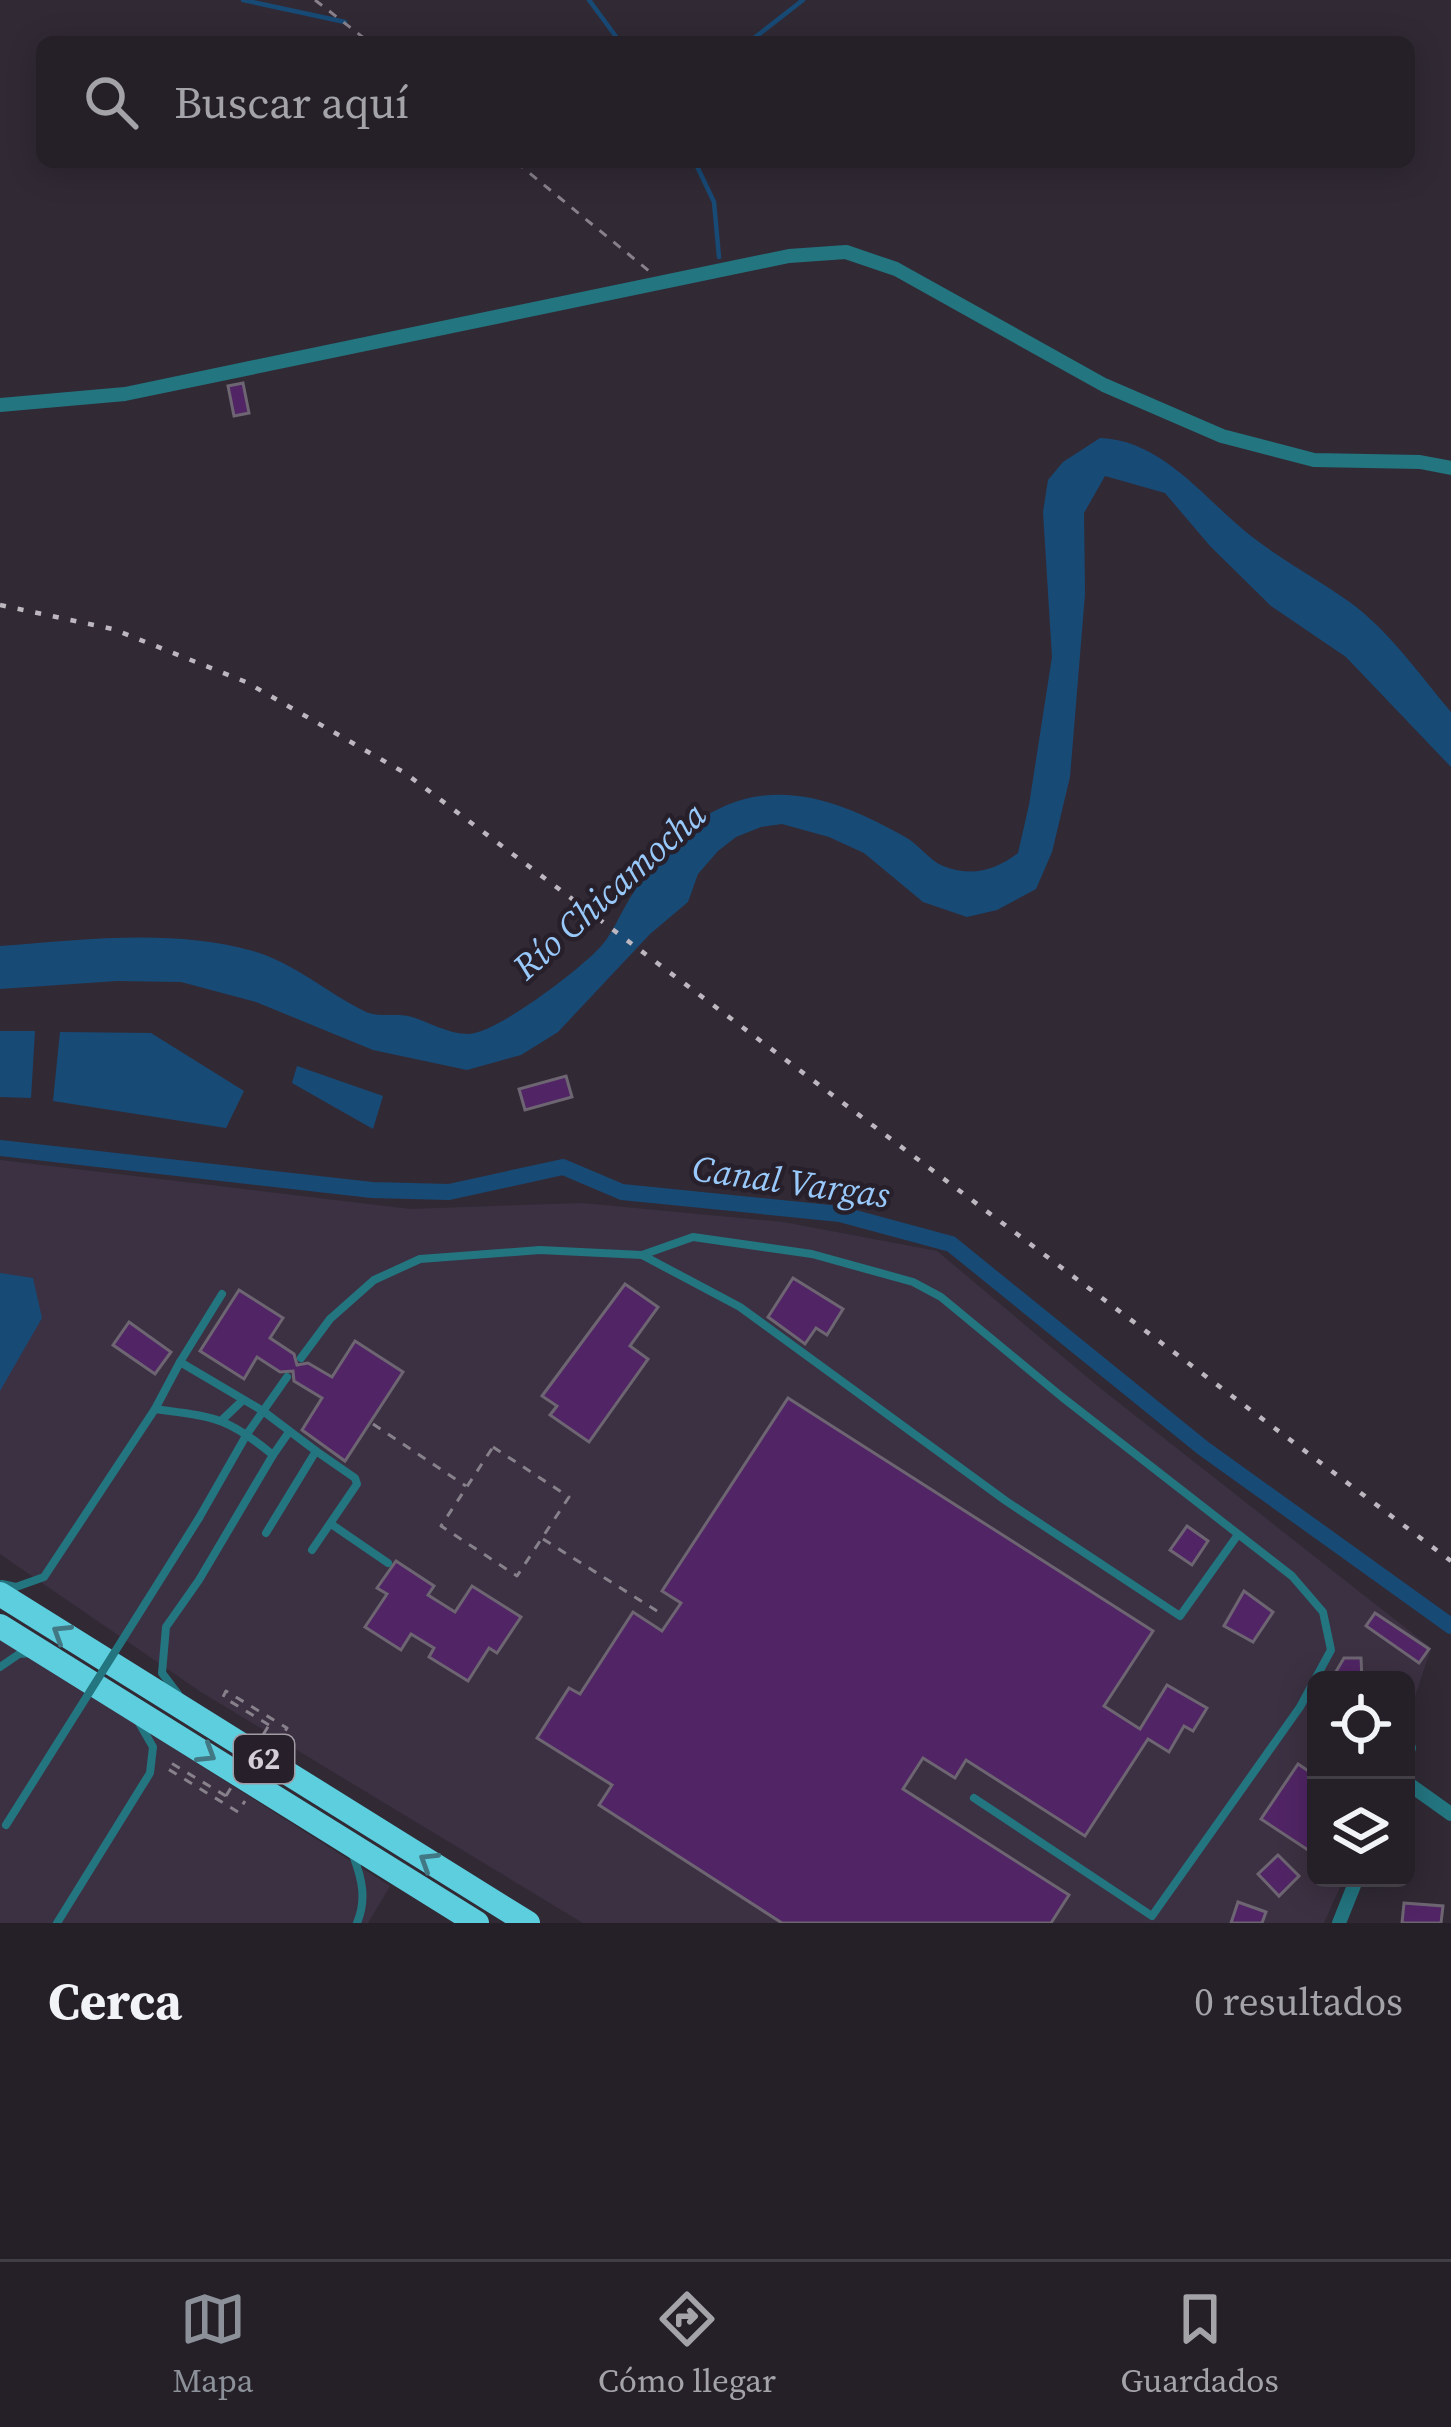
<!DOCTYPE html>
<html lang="es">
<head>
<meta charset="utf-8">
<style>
  :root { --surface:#252028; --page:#2d2830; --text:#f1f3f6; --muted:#a3a3a8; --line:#423e45; --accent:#8c9099 }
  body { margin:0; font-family:"Source Serif 4",serif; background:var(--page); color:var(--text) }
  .controls { position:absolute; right:36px; bottom:36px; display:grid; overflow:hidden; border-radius:18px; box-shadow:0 6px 30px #0003 }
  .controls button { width:108px; height:108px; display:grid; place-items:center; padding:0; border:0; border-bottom:3px solid var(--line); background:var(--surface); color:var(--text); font:60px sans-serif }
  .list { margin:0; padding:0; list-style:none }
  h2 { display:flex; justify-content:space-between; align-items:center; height:156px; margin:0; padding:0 48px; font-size:51px }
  h2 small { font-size:39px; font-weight:400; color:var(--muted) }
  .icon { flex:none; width:66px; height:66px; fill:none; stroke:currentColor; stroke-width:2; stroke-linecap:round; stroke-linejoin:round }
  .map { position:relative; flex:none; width:1451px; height:1923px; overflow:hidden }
  .search { position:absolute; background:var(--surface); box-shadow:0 6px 30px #0003; left:36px; right:36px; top:36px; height:132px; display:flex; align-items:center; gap:30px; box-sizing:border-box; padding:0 42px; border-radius:18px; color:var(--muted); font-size:45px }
  .sheet { height:336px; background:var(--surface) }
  nav { display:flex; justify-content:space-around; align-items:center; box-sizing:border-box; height:168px; border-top:3px solid var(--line); background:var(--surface); font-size:33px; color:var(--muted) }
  nav a { display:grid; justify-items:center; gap:6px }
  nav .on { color:var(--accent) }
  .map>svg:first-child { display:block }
  .built { fill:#3c3142 }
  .water { fill:#184a76 }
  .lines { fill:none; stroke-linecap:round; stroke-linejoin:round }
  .stream { stroke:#184a76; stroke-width:4.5 }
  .canal { stroke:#184a76; stroke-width:16 }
  .building { fill:#512565; stroke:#6d6571; stroke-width:3 }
  .path { stroke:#87818b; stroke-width:3; stroke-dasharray:9 9; stroke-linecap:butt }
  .lane { stroke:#237580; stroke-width:8 }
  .street { stroke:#237580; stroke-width:14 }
  .highway { stroke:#5dcede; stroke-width:24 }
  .rail { stroke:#bdb7c0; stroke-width:4.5; stroke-dasharray:6 12; stroke-linecap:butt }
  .path-bridge { stroke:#87818b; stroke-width:3; stroke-dasharray:9 9; stroke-linecap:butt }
  .lane-bridge { stroke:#237580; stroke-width:8 }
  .oneway { stroke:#427784 }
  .labels { text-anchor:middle; stroke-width:9; stroke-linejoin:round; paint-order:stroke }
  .shield { fill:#27202b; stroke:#a09aa3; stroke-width:3 }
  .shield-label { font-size:30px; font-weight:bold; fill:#d4cfd7 }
  .water-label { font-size:36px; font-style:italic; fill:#98c9fa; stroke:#27202b }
</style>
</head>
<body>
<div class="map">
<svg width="1451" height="1923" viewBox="0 0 1451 1923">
  <rect width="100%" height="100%" fill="#312a35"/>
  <g class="built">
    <polygon points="0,1160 410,1209 582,1203 783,1222 937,1251 1100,1388 1431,1648 1406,1724 1406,1680 1316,1680 1316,1878 1344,1878 1324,1923 583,1923 201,1692 0,1554"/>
    <polygon points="0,1638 390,1886 368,1923 0,1923"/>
  </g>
  <g class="water">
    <path d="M 1100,438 C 1163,440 1205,500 1251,536 C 1283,561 1319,580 1351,603 C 1390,632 1420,675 1451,712 L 1451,767 L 1346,657 L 1271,606 L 1210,546 L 1165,493 L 1105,476 L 1084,513 L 1085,594 L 1070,777 L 1052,852 L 1036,889 L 997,910 L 967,917 L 923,902 L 864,853 L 829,837 L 782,824 L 761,827 L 736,837 L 718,851 L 698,874 L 688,902 L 650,934 L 558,1032 L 521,1055 L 467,1070 L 373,1050 L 256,1002 L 181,982 L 117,981 L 0,989 L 0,946 C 84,940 170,928 253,951 C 294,963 326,992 364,1011 C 377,1018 394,1013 408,1016 C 429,1021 446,1034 469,1034 C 497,1033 584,967 603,944 C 612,933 619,917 626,905 C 651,862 680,825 727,805 C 790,779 852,807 907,838 C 920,846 929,860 943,866 C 972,877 994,871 1018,853 L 1029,805 L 1052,657 L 1043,512 L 1048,480 L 1063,462 Z"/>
    <polygon points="0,1031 35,1031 31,1098 0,1097"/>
    <polygon points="60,1032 151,1033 244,1091 226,1128 53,1101"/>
    <polygon points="297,1066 383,1096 373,1129 292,1083"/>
    <polygon points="0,1273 33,1278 42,1318 0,1391"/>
  </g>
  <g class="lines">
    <g class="stream">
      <polyline points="243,0 345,22"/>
      <polyline points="589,0 620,42"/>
      <polyline points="749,42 803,0"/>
      <polyline points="695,162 714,202 719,257"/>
    </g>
    <polyline class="canal" points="0,1148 372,1190 449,1192 563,1167 622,1192 840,1214 951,1244 1203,1448 1451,1626"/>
  </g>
  <g class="building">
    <polygon points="243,383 249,413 234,416 228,386"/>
    <polygon points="566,1076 572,1097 525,1110 519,1089"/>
    <polygon points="793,1278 843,1309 827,1335 816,1328 805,1344 768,1317"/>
    <polygon points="625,1284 658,1307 630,1346 648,1359 589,1442 550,1415 557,1406 542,1396"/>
    <polygon points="239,1290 283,1318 270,1338 294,1354 297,1365 308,1363 332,1377 355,1341 403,1372 345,1461 302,1430 322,1398 294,1381 293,1371 280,1372 257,1357 244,1379 200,1351"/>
    <polygon points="129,1322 171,1352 155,1374 113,1345"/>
    <polygon points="788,1398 1153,1631 1104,1706 1140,1729 1167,1685 1207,1708 1193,1731 1184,1726 1169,1752 1148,1739 1085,1836 966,1760 955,1778 923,1758 903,1789 1069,1895 1051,1923 782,1923 599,1805 612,1785 537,1738 569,1688 580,1694 633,1612 662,1631 681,1603 662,1591"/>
    <polygon points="1187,1526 1208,1541 1192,1565 1170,1550"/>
    <polygon points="396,1561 434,1586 428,1595 455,1612 472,1586 521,1617 497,1653 489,1648 468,1681 429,1657 434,1648 411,1634 401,1650 365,1627 387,1594 377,1588"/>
    <polygon points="1244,1591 1273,1612 1253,1642 1224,1626"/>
    <polygon points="1375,1613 1429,1649 1419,1663 1366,1626"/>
    <polygon points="1344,1658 1361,1658 1362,1680 1331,1680"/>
    <polygon points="1298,1764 1316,1776 1316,1838 1308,1850 1261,1819"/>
    <polygon points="1278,1855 1299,1876 1279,1896 1258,1874"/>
    <polygon points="1238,1902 1266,1912 1262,1923 1231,1923"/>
    <polygon points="1404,1903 1443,1906 1441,1923 1402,1923"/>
  </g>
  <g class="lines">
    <g class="path">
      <polyline points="315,0 369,42"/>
      <polyline points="516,162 649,271"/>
      <polyline points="373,1424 466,1486"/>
      <polygon points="493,1447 569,1497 517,1576 441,1526"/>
      <polyline points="543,1539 657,1611"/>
      <polyline points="269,1725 223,1697 226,1691 287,1728 278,1742"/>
      <polyline points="226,1796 171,1763 168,1769 238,1812 245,1801"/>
    </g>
    <g class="lane">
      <polyline points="642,1255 693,1237 812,1254 913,1282 941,1297 1062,1397 1292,1576 1323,1612 1331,1650 1300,1707 1152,1916 974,1798"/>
      <polyline points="301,1358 330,1319 374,1280 420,1259 540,1250 642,1255 740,1307 1006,1501 1180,1616 1237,1536"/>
      <polyline points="180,1362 222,1294"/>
      <polyline points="155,1409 180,1362 263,1411 316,1451 266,1533"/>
      <polyline points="223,1419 243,1400"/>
      <polyline points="273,1455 289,1432"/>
      <polyline points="199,1518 247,1434 287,1377"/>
      <polyline points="331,1524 388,1563"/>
      <polyline points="312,1550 357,1484 355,1478 316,1451"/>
      <path d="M 2,1584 L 16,1587 L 44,1577 L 155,1409 C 213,1417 226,1416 273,1455 L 199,1580 L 166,1627 L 162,1673 L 178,1694"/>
      <polyline points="0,1667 19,1654 31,1653"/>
      <path d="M 353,1855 C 362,1879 367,1899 357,1923"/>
      <polyline points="57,1923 150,1773 153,1747 138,1721"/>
    </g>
    <g class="street">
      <polyline points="0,405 125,394 789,256 846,252 896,269 1104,385 1222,436 1314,460 1420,462 1451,468"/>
      <polyline points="1406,1756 1409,1748"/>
      <polyline points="1406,1782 1451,1814"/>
      <polyline points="1339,1923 1357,1878"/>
    </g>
    <g class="highway">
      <polyline points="0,1594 528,1923"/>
      <polyline points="0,1626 477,1923"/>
    </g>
    <polyline class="rail" points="0,605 113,629 246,682 405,773 1451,1561"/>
    <polyline class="path-bridge" points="226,1796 269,1725"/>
    <polyline class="lane-bridge" points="6,1825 199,1518"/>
  </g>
  <defs><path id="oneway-chevron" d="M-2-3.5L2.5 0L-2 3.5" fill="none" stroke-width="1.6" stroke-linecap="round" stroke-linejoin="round" transform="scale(3)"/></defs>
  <g class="oneway">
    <use href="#oneway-chevron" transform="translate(61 1633) rotate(-148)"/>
    <use href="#oneway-chevron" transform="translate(207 1754) rotate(32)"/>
    <use href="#oneway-chevron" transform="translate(428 1861) rotate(-148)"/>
  </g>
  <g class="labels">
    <rect class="shield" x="234" y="1735" width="60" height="48" rx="9"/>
    <g class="shield-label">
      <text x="264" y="1769">62</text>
    </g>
    <g class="water-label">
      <text transform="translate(609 890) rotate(-42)" y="13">Río Chicamocha</text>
      <text transform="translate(791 1181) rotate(8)" y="13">Canal Vargas</text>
    </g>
  </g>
</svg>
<div class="controls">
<button><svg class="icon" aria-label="locate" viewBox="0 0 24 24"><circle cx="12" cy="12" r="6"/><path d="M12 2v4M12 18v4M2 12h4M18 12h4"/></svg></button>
<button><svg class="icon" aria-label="layers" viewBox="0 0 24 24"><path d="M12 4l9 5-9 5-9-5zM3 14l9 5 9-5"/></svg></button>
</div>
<div class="search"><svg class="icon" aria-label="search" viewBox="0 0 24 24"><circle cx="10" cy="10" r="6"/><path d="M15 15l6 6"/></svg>Buscar aquí</div>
</div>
<section class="sheet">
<h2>Cerca<small>0 resultados</small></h2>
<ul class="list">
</ul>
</section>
<nav>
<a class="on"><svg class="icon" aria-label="map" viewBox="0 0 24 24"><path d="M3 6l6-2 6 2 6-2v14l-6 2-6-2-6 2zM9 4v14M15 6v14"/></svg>Mapa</a>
<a><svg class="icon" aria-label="directions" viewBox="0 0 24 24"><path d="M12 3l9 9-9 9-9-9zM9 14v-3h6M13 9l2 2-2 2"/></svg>Cómo llegar</a>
<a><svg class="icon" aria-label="saved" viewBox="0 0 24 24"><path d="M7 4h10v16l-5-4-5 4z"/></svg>Guardados</a>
</nav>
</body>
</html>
